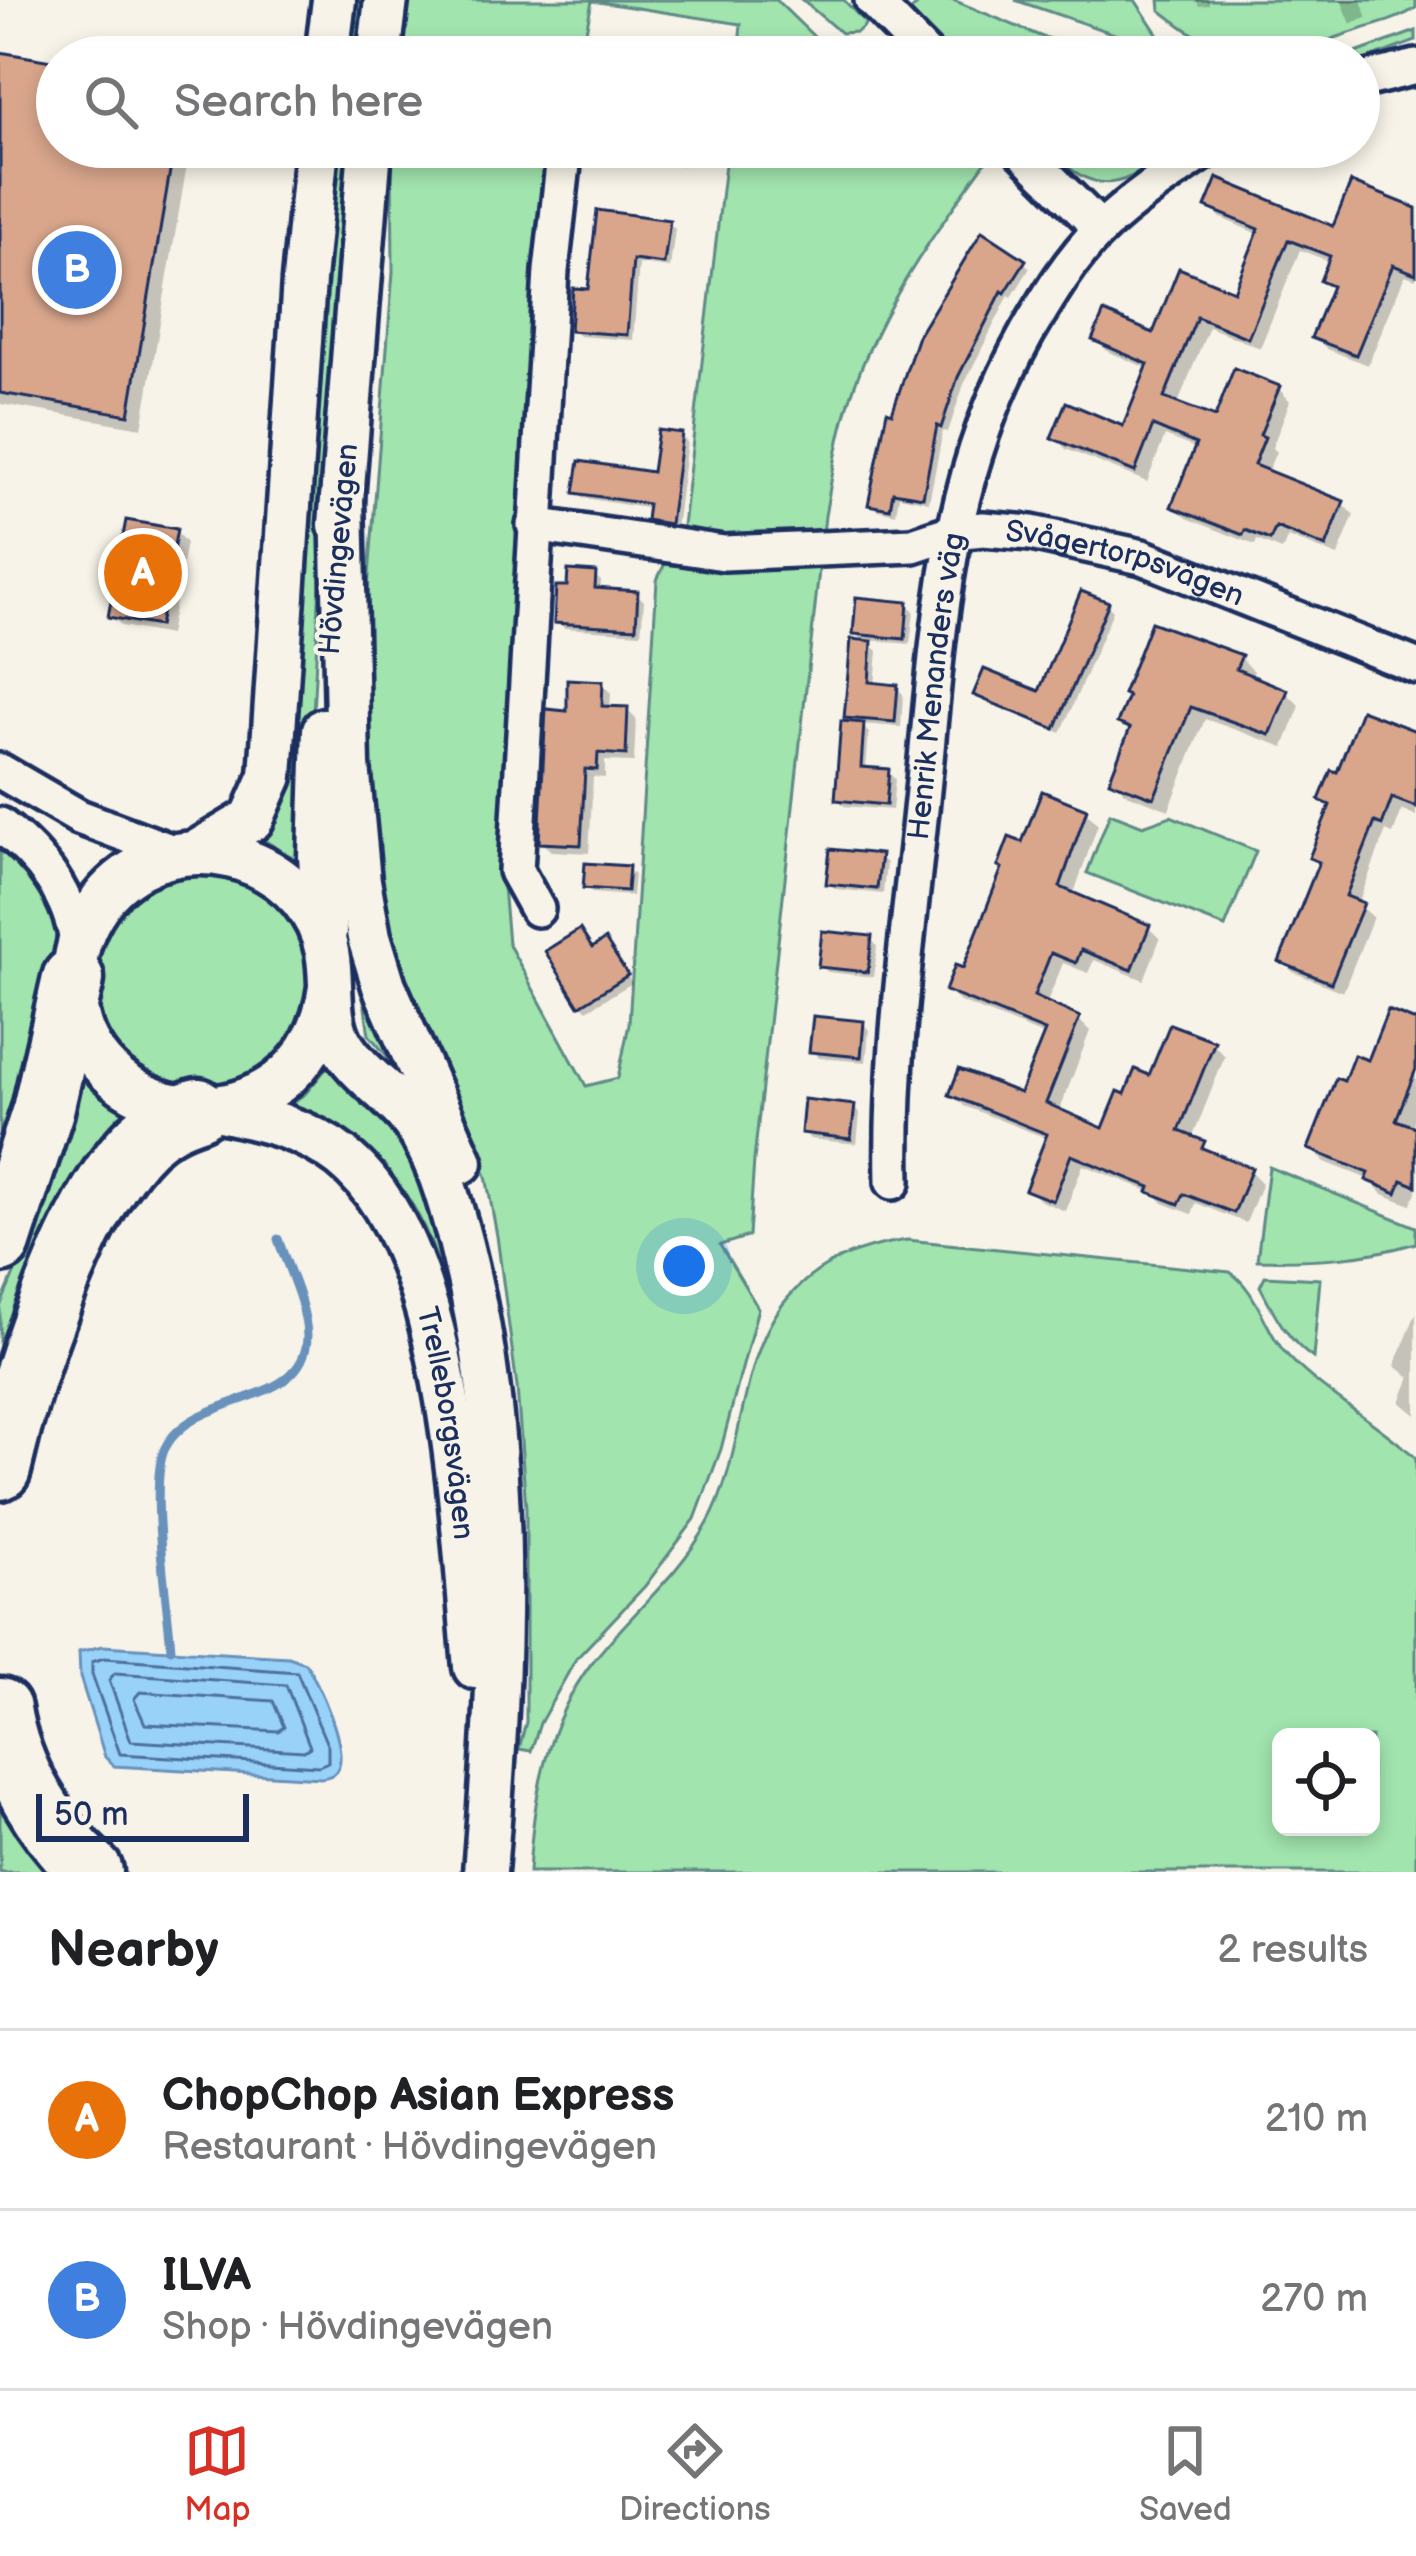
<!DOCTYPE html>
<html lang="en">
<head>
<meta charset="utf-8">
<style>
  :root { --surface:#fff; --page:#f6f6f6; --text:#202124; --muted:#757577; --line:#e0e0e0; --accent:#d93025 }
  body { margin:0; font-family:"Balsamiq Sans",sans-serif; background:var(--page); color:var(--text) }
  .controls { position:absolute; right:36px; bottom:36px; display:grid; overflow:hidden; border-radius:18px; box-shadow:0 6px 18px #0003 }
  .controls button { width:108px; height:108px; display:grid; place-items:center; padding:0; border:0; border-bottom:3px solid var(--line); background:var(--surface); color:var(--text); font:60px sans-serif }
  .scale { position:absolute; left:36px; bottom:30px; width:213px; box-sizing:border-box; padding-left:12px; border:6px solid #1b2f5e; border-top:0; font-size:33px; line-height:42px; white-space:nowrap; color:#1b2f5e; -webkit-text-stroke:9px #f7f3e8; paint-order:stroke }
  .you { position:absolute; left:684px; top:1266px; width:42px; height:42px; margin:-30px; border:9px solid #fff; border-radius:50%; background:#1a73e8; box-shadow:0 0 0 18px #1a73e833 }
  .badge { display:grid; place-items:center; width:78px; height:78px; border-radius:50%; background:var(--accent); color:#fff; font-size:39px; font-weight:700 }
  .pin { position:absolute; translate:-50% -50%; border:6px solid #fff; box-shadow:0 3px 12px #0006 }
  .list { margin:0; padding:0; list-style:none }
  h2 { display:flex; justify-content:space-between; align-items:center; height:156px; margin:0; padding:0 48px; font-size:51px }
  h2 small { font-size:39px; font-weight:400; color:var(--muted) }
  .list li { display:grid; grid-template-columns:78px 1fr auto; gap:36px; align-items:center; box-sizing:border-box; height:180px; padding:0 48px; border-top:3px solid var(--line) }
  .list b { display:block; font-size:45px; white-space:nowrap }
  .list p { margin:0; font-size:39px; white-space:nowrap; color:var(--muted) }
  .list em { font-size:39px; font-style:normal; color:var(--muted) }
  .icon { flex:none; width:66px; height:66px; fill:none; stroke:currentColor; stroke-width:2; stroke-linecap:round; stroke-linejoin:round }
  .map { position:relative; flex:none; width:1416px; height:1872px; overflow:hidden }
  .search { position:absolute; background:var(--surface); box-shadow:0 6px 18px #0003; left:36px; right:36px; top:36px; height:132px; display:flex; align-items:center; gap:30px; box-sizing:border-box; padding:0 42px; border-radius:66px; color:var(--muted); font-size:45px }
  .sheet { height:516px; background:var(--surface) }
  nav { display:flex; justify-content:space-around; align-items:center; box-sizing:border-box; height:168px; border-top:3px solid var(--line); background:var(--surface); font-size:33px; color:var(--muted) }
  nav a { display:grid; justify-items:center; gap:6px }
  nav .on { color:var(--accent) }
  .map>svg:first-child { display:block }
  .green { fill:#a1e4ae; stroke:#5e8a86; stroke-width:3; fill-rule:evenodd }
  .water { fill:#99d2f9; stroke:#6791bb; stroke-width:3 }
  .shadow { fill:#0003 }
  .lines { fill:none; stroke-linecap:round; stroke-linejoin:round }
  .shore { stroke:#4d709c; stroke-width:3 }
  .stream { stroke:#6791bb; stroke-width:9 }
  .building { fill:#d9a68c; stroke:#1b2f5e; stroke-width:3 }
  .minor-casing { stroke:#1b2f5e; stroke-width:42 }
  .tertiary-casing { stroke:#1b2f5e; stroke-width:51 }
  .motorway-casing { stroke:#1b2f5e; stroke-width:69 }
  .minor { stroke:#f7f3e8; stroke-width:33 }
  .tertiary { stroke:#f7f3e8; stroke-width:42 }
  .motorway { stroke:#f7f3e8; stroke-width:60 }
  .labels { text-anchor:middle; stroke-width:9; stroke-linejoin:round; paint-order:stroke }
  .street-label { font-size:30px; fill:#1b2f5e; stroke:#f7f3e8 }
</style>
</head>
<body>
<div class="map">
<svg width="1416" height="1872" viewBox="0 0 1416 1872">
  <rect width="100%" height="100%" fill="#f7f3e8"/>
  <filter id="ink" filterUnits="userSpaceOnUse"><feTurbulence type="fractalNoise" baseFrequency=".00833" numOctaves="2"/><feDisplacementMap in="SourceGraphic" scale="24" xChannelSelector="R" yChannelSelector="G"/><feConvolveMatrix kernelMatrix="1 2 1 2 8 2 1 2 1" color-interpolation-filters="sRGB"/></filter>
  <g filter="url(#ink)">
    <g class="green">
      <polygon points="352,0 369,0 363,57 345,57"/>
      <polygon points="405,0 776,0 835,57 738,57 741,24 592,1 581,57 399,57"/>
      <polygon points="802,0 844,0 866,24 857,32 841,33"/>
      <polygon points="923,0 953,0 1040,36 1115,57 955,57 910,11"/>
      <polygon points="1015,0 1135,0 1170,53"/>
      <path d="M 1159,0 L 1416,0 L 1416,8 C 1396,21 1369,26 1347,34 C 1259,64 1236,70 1160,10 Z"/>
      <polygon points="1416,31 1416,41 1359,62 1359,57 1345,57"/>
      <polygon points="336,147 353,147 319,601 305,865 262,839 286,800 289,780"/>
      <path d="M 392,147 L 547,147 C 518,392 513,640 503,887 L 508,943 L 586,1086 L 618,1078 L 629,1024 L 657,580 L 683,526 L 727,147 L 981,147 L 990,156 C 932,236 872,318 845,416 C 836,448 831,483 825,516 L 754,1160 L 749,1236 L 720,1245 L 758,1308 L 721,1449 L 695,1519 L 645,1586 L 576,1659 L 540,1723 L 531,1751 L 519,1749 L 526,1722 L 526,1508 L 517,1387 L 497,1236 L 486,1176 L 411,1014 L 372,873 L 364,639 L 393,272 Z"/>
      <path d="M 1046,147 L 1177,147 C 1121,188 1099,201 1046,147 Z"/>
      <polygon points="1110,813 1143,826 1171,816 1256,851 1225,927 1087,873"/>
      <polygon points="0,845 41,890 57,928 40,1057 0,1193"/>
      <circle cx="203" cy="981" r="107"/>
      <polygon points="355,939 407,1079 369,1035"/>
      <polygon points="82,1064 137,1113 0,1390 0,1307 32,1231"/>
      <path d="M 329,1065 L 368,1093 L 415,1150 L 461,1303 L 474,1438 C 457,1339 447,1210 360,1145 C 338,1129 310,1118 286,1106 L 305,1094 Z"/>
      <path d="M 1269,1167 L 1416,1227 L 1416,1243 C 1363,1259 1312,1261 1257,1260 Z"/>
      <path d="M 907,1240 L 1230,1272 C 1259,1292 1264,1331 1289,1357 C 1323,1393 1378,1423 1416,1458 L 1416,1872 L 529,1872 C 533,1800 546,1723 591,1664 C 628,1616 678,1577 708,1523 C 745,1456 738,1357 787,1299 C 819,1261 860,1247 907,1240 ZM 1281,1737 L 1371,1737 L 1371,1827 L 1281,1827 Z"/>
      <path d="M 1265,1276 L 1320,1279 L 1313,1358 C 1287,1340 1274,1313 1260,1286 Z"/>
      <polygon points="0,1784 61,1872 0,1872"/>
    </g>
    <path class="water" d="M 102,1646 L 289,1657 L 305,1663 C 318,1680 348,1748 338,1768 C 334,1776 330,1776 322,1778 L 114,1766 L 105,1757 L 80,1677 L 79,1652 Z"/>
    <g class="shadow">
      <polygon points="1196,0 1209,0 1209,5 1199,6"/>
      <polygon points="1341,0 1361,0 1367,18 1351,24"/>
      <polygon points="0,55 57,65 57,147 190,147 142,428 0,404"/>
      <polygon points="651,147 685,147 683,166 656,162 649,156"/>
      <polygon points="1416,205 1416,279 1405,275 1368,365 1327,349 1315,337 1333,290 1323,280 1331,262 1300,250 1260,348 1209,327 1177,406 1216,421 1279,389 1290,401 1272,448 1276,452 1267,473 1342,503 1354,515 1338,556 1288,537 1282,550 1257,540 1255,545 1187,518 1175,506 1197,449 1165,436 1147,482 1066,449 1054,437 1125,430 1149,369 1107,351 1096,339 1155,337 1236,295 1260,235 1221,218 1209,206 1335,230 1414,210"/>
      <polygon points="669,223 675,229 670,268 639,264 633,340 579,336 573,330 590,292"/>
      <polygon points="1024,262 1030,268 1012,297 1009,295 964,384 948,432 943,431 929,502 899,496 896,514 878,510 872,504 894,417"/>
      <polygon points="681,436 687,442 676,529 656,526 649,519 651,509 584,498 577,492 655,476"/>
      <polygon points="176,532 186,543 169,635 122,626 111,616"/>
      <polygon points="594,575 601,581 600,592 637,594 644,601 641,633 564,628 557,622 570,590"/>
      <polygon points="907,604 914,611 910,644 867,640 878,651 875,686 897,688 903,694 901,727 860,724 869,733 866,770 888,772 895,779 892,810 844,806 838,799 857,726 847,717 867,644 856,633"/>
      <polygon points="1107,605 1113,611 1061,733 983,701 977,695 1041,695"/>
      <polygon points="1240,657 1254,671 1251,678 1286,692 1300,706 1284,747 1205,719 1169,810 1127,794 1113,780 1131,733 1121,722"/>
      <polygon points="602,684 611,693 610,709 627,710 636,719 634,762 605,761 605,778 593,777 589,853 551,851 542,842 570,714"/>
      <polygon points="1416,734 1416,816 1402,810 1393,834 1386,831 1358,904 1373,917 1343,992 1293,972 1282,961 1321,866 1313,857 1332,809 1323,800 1338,776"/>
      <polygon points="1086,812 1098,824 1073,896 1148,927 1160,939 1144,980 1094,960 1088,973 1063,963 1046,1005 1078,1019 1090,1031 1059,1112 1105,1131 1127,1098 1151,1079 1213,1044 1225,1056 1192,1139 1216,1157 1250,1171 1262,1183 1246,1223 1196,1203 1192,1214 1163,1203 1154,1193 1083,1165 1065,1211 1041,1201 1029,1189 1049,1139 964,1106 952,1094 1022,1097 1046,1036 960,1002 948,990 964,972 1023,846"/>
      <polygon points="879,857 886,863 883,894 836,889 829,883"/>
      <polygon points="628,869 634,875 632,896 593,893 586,887"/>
      <polygon points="871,939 877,946 874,977 828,972 821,966"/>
      <polygon points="611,949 632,983 587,1010 581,1004 593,951"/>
      <polygon points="863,1023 869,1030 866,1062 819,1058 813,1051"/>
      <polygon points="1416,1024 1416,1117 1412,1126 1416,1131 1416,1192 1411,1205 1383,1194 1368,1179 1325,1162 1311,1148 1345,1085"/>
      <polygon points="854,1108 860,1114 857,1144 810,1139 804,1132"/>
      <polygon points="1416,1313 1416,1415 1400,1402 1410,1377 1395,1366"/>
    </g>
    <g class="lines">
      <g class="shore">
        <polygon points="104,1658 297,1672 328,1747 328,1762 319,1766 120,1754 92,1674 92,1662"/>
        <polygon points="115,1673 286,1685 310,1747 304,1751 131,1741 109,1680"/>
        <polygon points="140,1692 273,1701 284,1727 278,1731 145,1724 134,1699"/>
      </g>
      <path class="stream" d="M 171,1649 C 168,1606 148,1482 165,1448 C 194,1390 307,1409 307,1336 C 306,1304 288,1269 278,1239"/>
    </g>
    <g class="building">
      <polygon points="0,52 57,62 57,147 174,147 129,415 0,393"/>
      <polygon points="1217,178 1333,226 1351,182 1416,208 1416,274 1393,265 1356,355 1311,338 1332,286 1320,281 1330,256 1288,240 1248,338 1197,317 1164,398 1215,417 1234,368 1280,386 1260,435 1265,437 1254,465 1344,501 1326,547 1276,527 1270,540 1245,530 1243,535 1171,507 1196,444 1153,426 1135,472 1051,438 1066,402 1123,426 1148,364 1092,340 1104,312 1153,333 1179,268 1234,291 1259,229 1205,207"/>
      <polygon points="597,210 670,220 664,264 633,260 627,335 570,331 573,288 588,289"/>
      <polygon points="982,231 1026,260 1005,293 1002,291 958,377 941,428 937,426 923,497 893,492 890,509 868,505 887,411 892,413 918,336"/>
      <polygon points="658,430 682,433 670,524 646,520 648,504 574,493 579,461 652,472"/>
      <polygon points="126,520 177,529 159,626 108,617"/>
      <polygon points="568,570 596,572 595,588 638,591 636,628 554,623 556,586 567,586"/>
      <polygon points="1081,591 1109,602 1055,729 973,695 984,669 1039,691"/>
      <polygon points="856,597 908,602 905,639 853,634"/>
      <polygon points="1151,622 1242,655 1236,669 1288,690 1270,735 1191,707 1154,798 1109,781 1130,728 1117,723 1128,696 1123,694"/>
      <polygon points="851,639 872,641 869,682 898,685 895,722 844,718"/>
      <polygon points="567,679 603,681 602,706 628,707 626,755 598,753 597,770 585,769 581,845 539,843 546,709 567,711"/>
      <polygon points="1361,710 1416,731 1416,807 1392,798 1382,825 1375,822 1346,896 1364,903 1331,983 1279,962 1319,862 1309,858 1330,805 1319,800 1331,770 1337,772"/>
      <polygon points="841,721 864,723 861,767 889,769 886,805 835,800"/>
      <polygon points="1042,791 1087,809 1060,887 1150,925 1132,970 1081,950 1076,963 1051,953 1034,996 1080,1017 1046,1103 1103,1128 1118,1091 1125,1094 1135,1069 1149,1075 1170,1024 1215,1041 1179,1131 1205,1141 1202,1148 1252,1168 1234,1213 1184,1194 1179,1204 1148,1192 1150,1187 1071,1155 1053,1201 1025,1190 1047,1134 949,1095 959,1069 1020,1093 1045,1031 945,991 955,965 963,968 1002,868 998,866 1009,837 1022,842"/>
      <polygon points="830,849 881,854 877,889 826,884"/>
      <polygon points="585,863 629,866 627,891 583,888"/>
      <polygon points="580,929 592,948 605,939 628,975 579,1006 545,951"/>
      <polygon points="822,931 872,936 868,972 818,967"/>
      <polygon points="1388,1010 1416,1021 1416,1069 1396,1120 1416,1127 1416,1186 1402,1180 1397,1193 1366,1180 1369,1173 1308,1149 1336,1078 1344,1081 1354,1055 1368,1060"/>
      <polygon points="813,1016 864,1021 861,1057 809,1052"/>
      <polygon points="804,1099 855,1105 851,1139 801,1133"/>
    </g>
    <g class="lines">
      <defs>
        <g id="minor">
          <polyline points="872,0 928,57"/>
          <polyline points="1359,81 1416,67"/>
          <polyline points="1018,147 1101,229"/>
          <path id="s1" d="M 534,525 L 724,553 L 913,545 L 952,532 L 983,529 L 1031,533 L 1142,557 L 1416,666"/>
          <polyline points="0,771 79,817 178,854"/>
          <path d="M 0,825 C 42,857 71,895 78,948"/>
          <polyline points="537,909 516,871 551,271 565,147"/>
          <path id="s2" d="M 893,1182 C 890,1058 908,934 921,810 C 939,640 941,486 1027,333 C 1048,297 1071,258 1101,229 C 1133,198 1174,172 1211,147"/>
        </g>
        <g id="tertiary">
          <polyline points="327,57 334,0"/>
          <polyline points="379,57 386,0"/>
          <polyline points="342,499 348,765 359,881 369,937 384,986 461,1162"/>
          <polyline points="340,525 370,147"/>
          <polyline points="324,730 320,856 325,932"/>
          <polyline points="197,852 252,819 271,776 304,280 317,147"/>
          <path d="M 330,987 C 306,1163 67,1135 74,978 C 75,932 100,889 141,867 C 214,830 310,869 327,952 C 333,981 326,1015 340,1042 C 355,1070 388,1091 408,1115 C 429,1140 441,1174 450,1205 C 515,1421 503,1650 485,1872"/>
          <path id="s3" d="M 216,1109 C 261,1119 305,1128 342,1157 C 455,1246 462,1531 475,1667"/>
        </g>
        <g id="motorway">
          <polyline points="0,1242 43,1110 73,979"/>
          <path d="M 0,1469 C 20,1379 75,1204 142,1140 C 159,1124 177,1116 198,1109"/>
          <path d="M 0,1709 C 9,1770 46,1830 92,1872"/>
        </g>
      </defs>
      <use href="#minor" class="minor-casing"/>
      <use href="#tertiary" class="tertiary-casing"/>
      <use href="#motorway" class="motorway-casing"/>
      <use href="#minor" class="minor"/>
      <use href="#tertiary" class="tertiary"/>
      <use href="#motorway" class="motorway"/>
    </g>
  </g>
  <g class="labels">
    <g class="street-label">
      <text transform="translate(338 549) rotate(-85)" y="10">Hövdingevägen</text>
      <text dy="10" stroke="none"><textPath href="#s1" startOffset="600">Svågertorpsvägen</textPath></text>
      <text dy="10" stroke="none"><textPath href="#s2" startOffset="498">Henrik Menanders väg</textPath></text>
      <text dy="10" stroke="none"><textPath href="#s3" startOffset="429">Trelleborgsvägen</textPath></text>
    </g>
  </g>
</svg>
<div class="controls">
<button><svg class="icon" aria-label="locate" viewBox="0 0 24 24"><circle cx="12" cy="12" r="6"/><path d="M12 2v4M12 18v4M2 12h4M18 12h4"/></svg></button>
</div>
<div class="scale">50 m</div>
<div class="you"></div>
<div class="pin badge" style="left:143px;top:573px;background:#e8710a">A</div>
<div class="pin badge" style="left:77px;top:270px;background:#3f7fe0">B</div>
<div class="search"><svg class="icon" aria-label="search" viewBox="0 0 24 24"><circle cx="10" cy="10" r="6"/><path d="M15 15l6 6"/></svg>Search here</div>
</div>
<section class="sheet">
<h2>Nearby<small>2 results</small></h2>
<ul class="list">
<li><span class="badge" style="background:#e8710a">A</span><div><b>ChopChop Asian Express</b><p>Restaurant · Hövdingevägen</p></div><em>210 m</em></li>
<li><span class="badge" style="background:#3f7fe0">B</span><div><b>ILVA</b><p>Shop · Hövdingevägen</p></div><em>270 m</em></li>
</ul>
</section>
<nav>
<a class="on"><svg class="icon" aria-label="map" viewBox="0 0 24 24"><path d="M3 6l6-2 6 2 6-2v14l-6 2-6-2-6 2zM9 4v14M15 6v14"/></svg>Map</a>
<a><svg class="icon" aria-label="directions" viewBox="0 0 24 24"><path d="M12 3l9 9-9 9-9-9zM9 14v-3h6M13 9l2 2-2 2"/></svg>Directions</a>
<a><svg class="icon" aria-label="saved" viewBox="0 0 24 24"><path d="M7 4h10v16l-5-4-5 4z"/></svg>Saved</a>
</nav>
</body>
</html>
